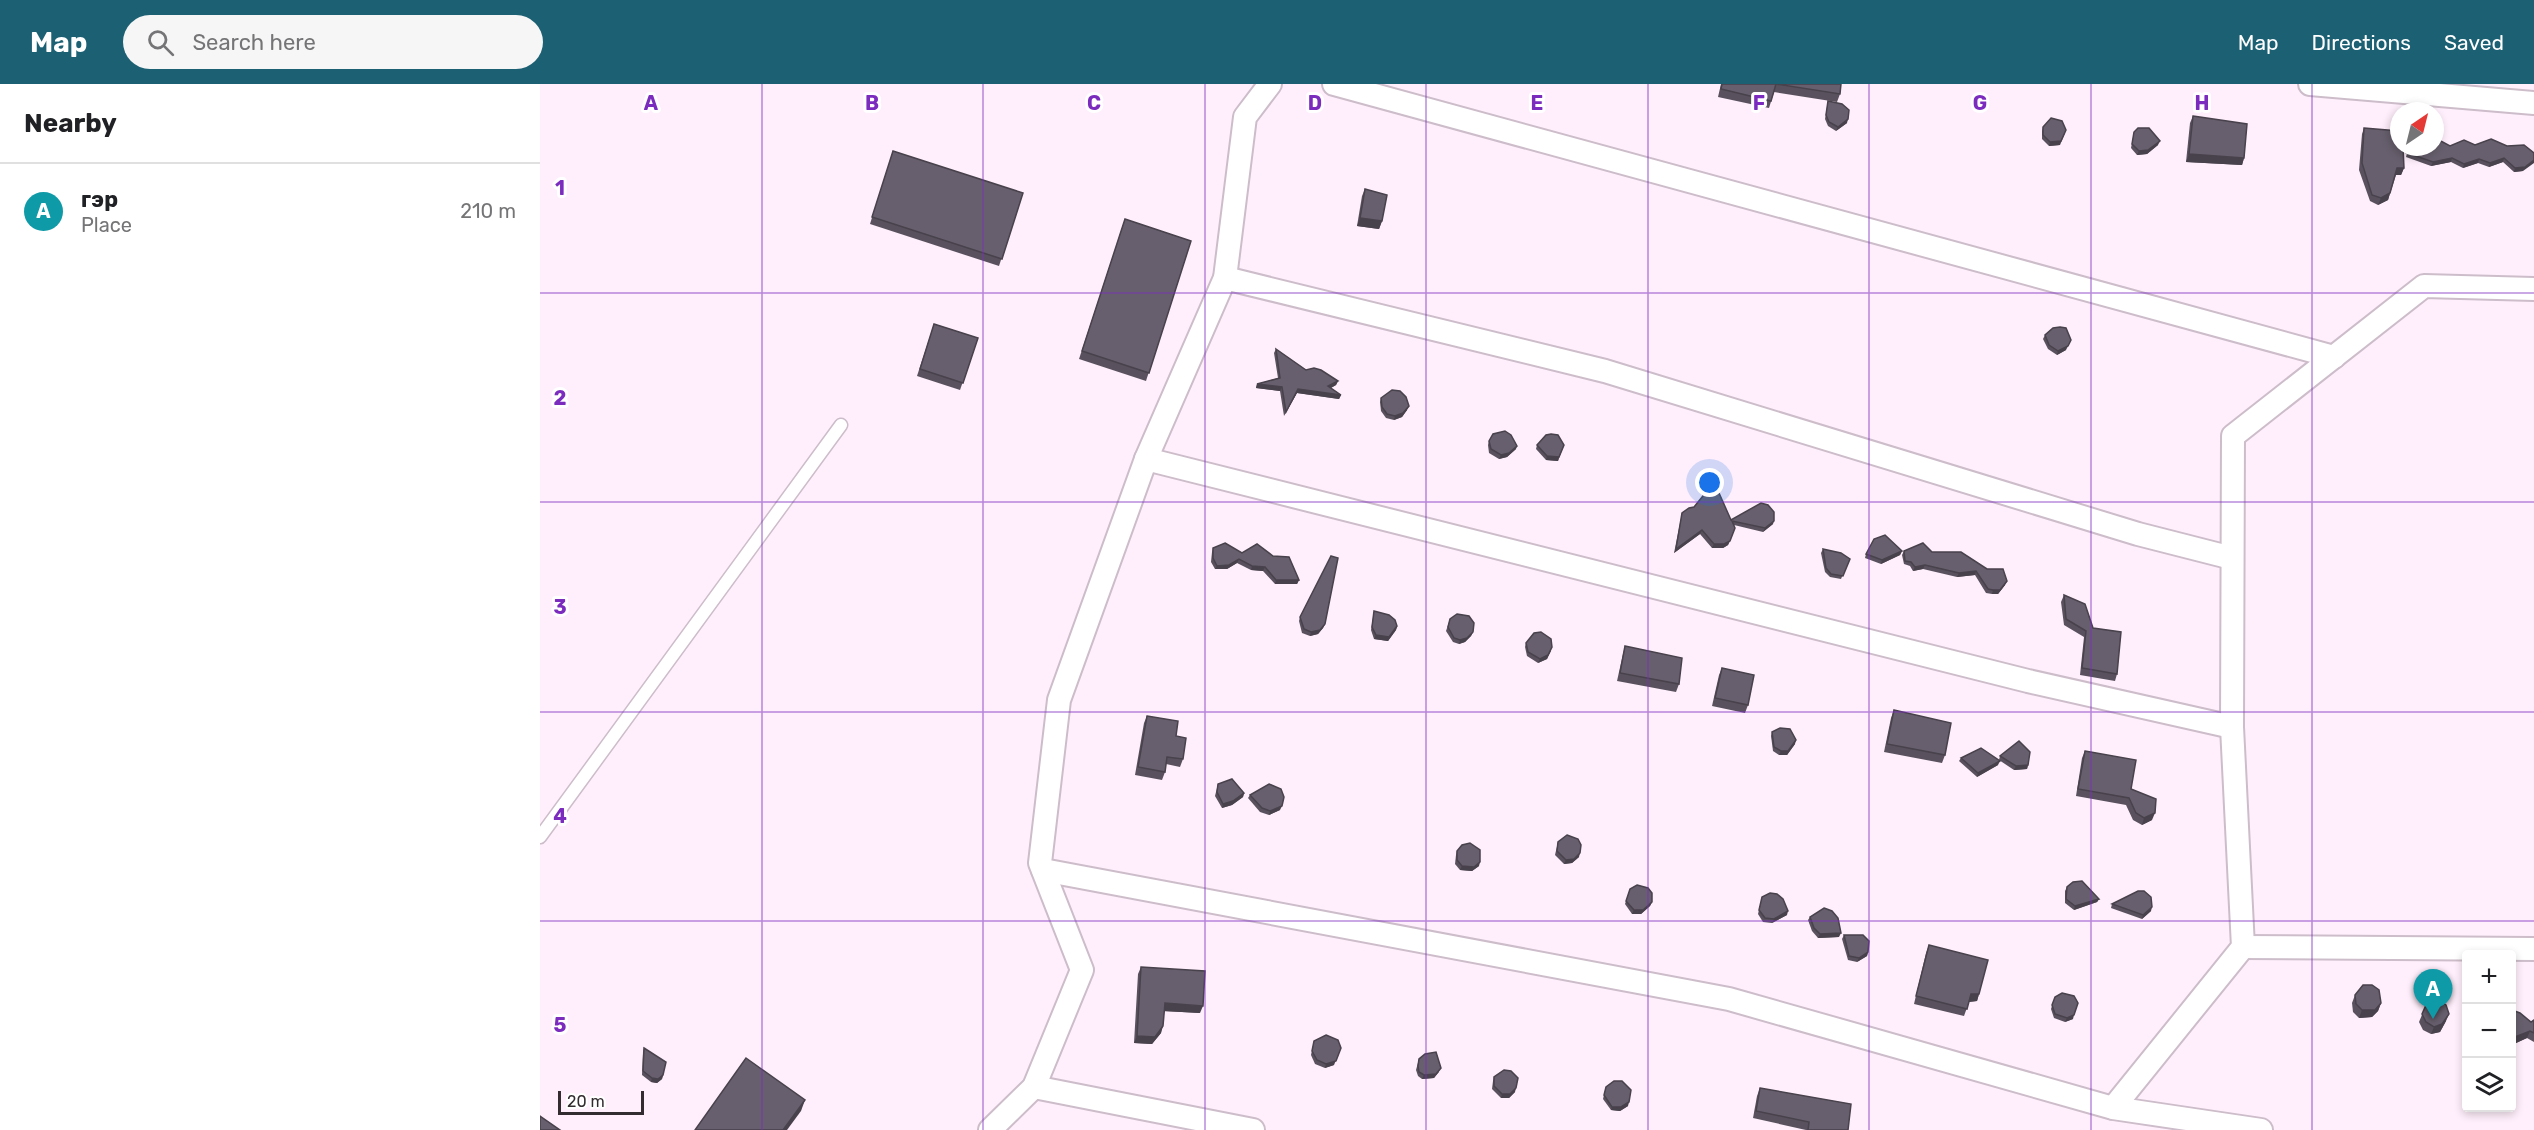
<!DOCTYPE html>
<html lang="en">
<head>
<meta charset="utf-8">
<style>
  :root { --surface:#fff; --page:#f6f6f6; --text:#202124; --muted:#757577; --line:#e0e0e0; --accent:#1c6073 }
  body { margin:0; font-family:Rubik,sans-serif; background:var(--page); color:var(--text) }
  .controls { position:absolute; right:18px; bottom:18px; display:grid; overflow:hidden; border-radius:6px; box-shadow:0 3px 9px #0003 }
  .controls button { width:54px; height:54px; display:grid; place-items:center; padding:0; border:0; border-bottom:2px solid var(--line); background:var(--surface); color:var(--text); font:30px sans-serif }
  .compass { position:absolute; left:1850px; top:18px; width:54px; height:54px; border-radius:50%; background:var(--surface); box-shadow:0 3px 9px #0003; rotate:35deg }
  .scale { position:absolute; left:18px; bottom:15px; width:86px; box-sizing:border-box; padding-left:6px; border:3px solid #322c30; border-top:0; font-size:16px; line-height:21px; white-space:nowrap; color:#322c30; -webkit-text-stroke:4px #fff; paint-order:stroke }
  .you { position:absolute; left:1170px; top:399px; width:21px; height:21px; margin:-15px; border:4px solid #fff; border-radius:50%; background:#1a73e8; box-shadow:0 0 0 9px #1a73e833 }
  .badge { display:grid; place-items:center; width:39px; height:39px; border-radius:50%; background:var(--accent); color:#fff; font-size:20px; font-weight:700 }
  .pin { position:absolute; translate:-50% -50px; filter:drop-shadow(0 2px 3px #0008) }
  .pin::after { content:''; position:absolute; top:32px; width:21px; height:18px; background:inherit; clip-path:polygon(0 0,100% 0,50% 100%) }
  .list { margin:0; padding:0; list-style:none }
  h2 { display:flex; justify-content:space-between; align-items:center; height:78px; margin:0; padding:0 24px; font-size:26px }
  h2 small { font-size:20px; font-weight:400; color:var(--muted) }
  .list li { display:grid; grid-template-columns:39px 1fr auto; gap:18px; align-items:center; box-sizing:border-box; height:96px; padding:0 24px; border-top:2px solid var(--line) }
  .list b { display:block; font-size:22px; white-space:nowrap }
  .list p { margin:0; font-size:20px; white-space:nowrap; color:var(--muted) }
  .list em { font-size:20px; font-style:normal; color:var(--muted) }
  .icon { flex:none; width:33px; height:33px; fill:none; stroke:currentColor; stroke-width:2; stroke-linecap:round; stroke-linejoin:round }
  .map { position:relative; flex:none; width:1994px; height:1046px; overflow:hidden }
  header { display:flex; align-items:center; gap:36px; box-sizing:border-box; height:84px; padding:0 30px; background:var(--accent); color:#fff }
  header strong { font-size:28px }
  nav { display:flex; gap:33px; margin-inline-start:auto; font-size:21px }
  .search { width:420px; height:54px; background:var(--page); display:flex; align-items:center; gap:15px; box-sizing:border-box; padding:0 21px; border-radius:33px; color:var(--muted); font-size:22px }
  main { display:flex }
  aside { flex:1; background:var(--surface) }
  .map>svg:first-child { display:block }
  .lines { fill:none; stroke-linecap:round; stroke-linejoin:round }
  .service-casing { stroke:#cdbdca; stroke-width:15 }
  .minor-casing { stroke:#cdbdca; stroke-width:26 }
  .service { stroke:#fff; stroke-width:12 }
  .minor { stroke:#fff; stroke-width:22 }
  .wall { fill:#59525e }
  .shaded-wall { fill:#48424c }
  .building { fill:#675f6d; stroke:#48424c; stroke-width:1.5 }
  .grid { fill:none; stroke:#7b2cbf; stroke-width:1.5; stroke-opacity:0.55 }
  .grid-label { font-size:20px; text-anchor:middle; font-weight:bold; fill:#7b2cbf; stroke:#fff; stroke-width:6; stroke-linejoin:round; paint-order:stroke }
</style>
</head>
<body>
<header>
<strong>Map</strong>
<div class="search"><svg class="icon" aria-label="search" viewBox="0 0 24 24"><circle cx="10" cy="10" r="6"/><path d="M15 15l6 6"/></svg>Search here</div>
<nav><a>Map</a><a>Directions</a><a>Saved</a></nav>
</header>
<main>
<aside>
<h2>Nearby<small></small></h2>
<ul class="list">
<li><span class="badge" style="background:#0f9aa8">A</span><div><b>гэр</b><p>Place</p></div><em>210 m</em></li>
</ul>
</aside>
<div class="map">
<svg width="1994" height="1046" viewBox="0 0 1994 1046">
  <rect width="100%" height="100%" fill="#ffeffc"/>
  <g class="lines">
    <defs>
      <polyline id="service" points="0,753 301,341"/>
      <g id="minor">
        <polyline points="794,0 1794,273"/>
        <polyline points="1770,0 1994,19"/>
        <polyline points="685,194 1065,287 1598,450 1692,474"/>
        <polyline points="606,375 1488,597 1692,643"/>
        <polyline points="503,786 1189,915 1573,1024 1721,1046"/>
        <polyline points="1703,863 1994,865"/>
        <polyline points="494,1003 713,1046"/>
        <polyline points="1573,1024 1703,863 1692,643 1693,352 1884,202 1994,205"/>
        <polyline points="450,1046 494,1003 542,886 500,779 519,616 606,375 685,194 705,33 730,0"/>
      </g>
    </defs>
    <use href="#service" class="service-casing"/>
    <use href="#minor" class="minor-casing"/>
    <use href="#service" class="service"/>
    <use href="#minor" class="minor"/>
  </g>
  <g class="wall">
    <polygon points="1181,0 1301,0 1300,10 1297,18 1234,8 1229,24 1178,13"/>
    <polygon points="1288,17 1307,39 1296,47 1288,42 1285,35"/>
    <polygon points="1653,32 1704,74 1702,81 1646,78 1650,39"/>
    <polygon points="1503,43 1520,61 1509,62 1502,55 1502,47"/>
    <polygon points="1824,44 1864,84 1861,91 1856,91 1848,116 1838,121 1830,117 1819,86 1822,50"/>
    <polygon points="1594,48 1618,61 1607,70 1597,71 1591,64"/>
    <polygon points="1951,55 1983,87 1974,88 1963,78 1949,83 1938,79 1923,84 1911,78 1891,82 1866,73 1867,69 1910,62 1935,61"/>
    <polygon points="353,67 483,109 459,182 330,140"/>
    <polygon points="825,105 842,137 839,145 817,142 822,112"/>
    <polygon points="585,135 651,157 606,297 539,275"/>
    <polygon points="394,240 438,254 420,306 377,292"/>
    <polygon points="1505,251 1526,266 1517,271 1508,265 1503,255"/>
    <polygon points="736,265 766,286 798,297 796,301 791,304 801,311 799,315 757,309 744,332 740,307 716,304 717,300 738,294 734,269"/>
    <polygon points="841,314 867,326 862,333 854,336 846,334 841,327 840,318"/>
    <polygon points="949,357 976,365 967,373 959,375 949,369 948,361"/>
    <polygon points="997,361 1024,361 1018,377 1006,376 996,365"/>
    <polygon points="1154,423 1191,436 1233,440 1223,448 1194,441 1195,444 1188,461 1183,464 1172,464 1160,450 1134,469 1142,429"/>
    <polygon points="673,464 702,469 759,496 757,500 735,500 723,487 711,486 697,479 687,485 675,485 671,478 672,468"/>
    <polygon points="1283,465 1310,475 1301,495 1290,493 1285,488 1281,469"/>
    <polygon points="1362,467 1360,471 1341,480 1325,474 1326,470"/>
    <polygon points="1364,467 1392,468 1465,501 1458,510 1452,510 1446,509 1435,491 1417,493 1383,485 1373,487 1370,482 1364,480 1362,471"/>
    <polygon points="1524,511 1553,544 1577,590 1575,597 1540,591 1544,553 1524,541 1521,518"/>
    <polygon points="834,527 857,542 856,546 848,557 834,555 831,546"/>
    <polygon points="760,533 785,540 783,544 778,550 770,552 762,549 759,537"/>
    <polygon points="910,535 933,548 931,552 925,558 919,560 913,558 906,547"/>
    <polygon points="986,559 1011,567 1007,575 998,579 987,572 985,563"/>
    <polygon points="1085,562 1139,600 1136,608 1077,597 1083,570"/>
    <polygon points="1182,584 1208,621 1205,629 1172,622 1179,591"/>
    <polygon points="1354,626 1405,671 1402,679 1344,668 1351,634"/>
    <polygon points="607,632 636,652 643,675 640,683 626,680 625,688 622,696 595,691 604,639"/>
    <polygon points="1232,648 1255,660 1247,671 1239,671 1233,667 1231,652"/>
    <polygon points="1545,667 1591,705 1612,736 1602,741 1593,736 1586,721 1536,712 1542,674"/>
    <polygon points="1460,672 1488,681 1487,685 1474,686 1459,676"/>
    <polygon points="1421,674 1458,681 1437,693 1419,677"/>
    <polygon points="678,700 704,709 703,713 692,721 682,724 675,712"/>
    <polygon points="710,711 740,726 729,731 720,728 708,714"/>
    <polygon points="1018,758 1039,773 1032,779 1024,780 1015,771"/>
    <polygon points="917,767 939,782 932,787 920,786 915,780 916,771"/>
    <polygon points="1527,803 1559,815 1557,818 1534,826 1525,819 1525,807"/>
    <polygon points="1090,805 1112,818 1110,822 1101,830 1092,830 1085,820"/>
    <polygon points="1222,813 1247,831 1232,839 1223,838 1218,830"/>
    <polygon points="1572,820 1611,827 1602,835 1571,824"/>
    <polygon points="1270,833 1299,853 1278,854 1272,847 1268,836"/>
    <polygon points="1304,851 1328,868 1327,872 1317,878 1308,876 1302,855"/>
    <polygon points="1389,861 1439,910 1437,917 1429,918 1424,932 1374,920 1386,869"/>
    <polygon points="601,883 660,929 624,927 621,949 612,960 594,959 598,890"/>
    <polygon points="1815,911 1841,919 1838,927 1832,933 1819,934 1813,928 1812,919"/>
    <polygon points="1515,913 1533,935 1525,938 1514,934 1511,925"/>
    <polygon points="1887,919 1906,937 1900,948 1891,950 1883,946 1879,938"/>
    <polygon points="1971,926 1991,938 1994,936 1994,958 1987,954 1971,961"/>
    <polygon points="774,957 794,981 785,984 775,980 771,971"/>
    <polygon points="104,964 123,991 122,995 117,999 111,998 102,991 103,968"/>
    <polygon points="879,975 899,988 894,994 882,995 878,992 876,986"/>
    <polygon points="954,993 975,1008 969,1014 961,1014 952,1005 953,997"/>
    <polygon points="1066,1003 1088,1022 1080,1027 1071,1026 1063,1015"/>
    <polygon points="1220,1004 1308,1046 1266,1046 1213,1034 1217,1012"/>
  </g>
  <g class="shaded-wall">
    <polygon points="1308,35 1307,39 1296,47 1298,43"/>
    <polygon points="1525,49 1520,61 1509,62 1510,58"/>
    <polygon points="1620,57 1618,61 1607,70 1597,71 1599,67"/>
    <polygon points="1649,70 1704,74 1702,81 1646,78"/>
    <polygon points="1912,74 1911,78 1891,82 1893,78"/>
    <polygon points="1964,74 1963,78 1949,83 1950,79"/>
    <polygon points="1939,75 1938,79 1923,84 1924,80"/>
    <polygon points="1994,76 1994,79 1983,87 1974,88 1975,84"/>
    <polygon points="1857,84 1864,84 1861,91 1855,91"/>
    <polygon points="1850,109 1848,116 1838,121 1841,114"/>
    <polygon points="820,134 842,137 839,145 817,142"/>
    <polygon points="1531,256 1526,266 1517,271 1518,267"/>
    <polygon points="798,297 796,301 787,306 788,302"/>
    <polygon points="717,300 742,303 740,307 716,304"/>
    <polygon points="758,305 801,311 799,315 757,309 744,332"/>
    <polygon points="869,322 867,326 862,333 854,336 855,332"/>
    <polygon points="977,362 976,365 967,373 959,375 961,371"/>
    <polygon points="1007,372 1019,373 1018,377 1006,376"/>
    <polygon points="1234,437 1233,440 1223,448 1225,444"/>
    <polygon points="1162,446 1160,450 1134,469 1136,465"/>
    <polygon points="1190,457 1188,461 1183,464 1172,464 1174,460"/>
    <polygon points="1362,467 1360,471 1341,480 1342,476"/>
    <polygon points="699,475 697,479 687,485 675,485 677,482"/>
    <polygon points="1385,481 1383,485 1373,487 1375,483"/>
    <polygon points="712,482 725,483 723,487 711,486"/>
    <polygon points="1436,487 1435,491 1417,493 1419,489"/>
    <polygon points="736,496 759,496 757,500 735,500"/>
    <polygon points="1467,497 1465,501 1458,510 1452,510 1453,506"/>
    <polygon points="785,540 783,544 778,550 770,552 771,548"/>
    <polygon points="857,542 856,546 848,557 834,555 836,551"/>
    <polygon points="933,548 931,552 925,558 919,560 920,556"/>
    <polygon points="1012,563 1007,575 998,579 1000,575"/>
    <polygon points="1256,656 1255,660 1247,671 1239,671 1241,667"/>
    <polygon points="1460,677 1458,681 1437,693 1438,689"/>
    <polygon points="1488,681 1487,685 1474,686 1476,682"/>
    <polygon points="704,709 703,713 692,721 682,724 683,720"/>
    <polygon points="742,722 740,726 729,731 730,727"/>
    <polygon points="1615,729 1612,736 1602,741 1604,734"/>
    <polygon points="1040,769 1039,773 1032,779 1024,780 1026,776"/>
    <polygon points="940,778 939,782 932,787 920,786 922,782"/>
    <polygon points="1559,815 1557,818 1534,826 1535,822"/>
    <polygon points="1112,818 1110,822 1101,830 1092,830 1094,826"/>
    <polygon points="1612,823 1611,827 1602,835 1603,831"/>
    <polygon points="1248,827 1247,831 1232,839 1234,835"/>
    <polygon points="1301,849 1299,853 1278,854 1280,850"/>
    <polygon points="1328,868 1327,872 1317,878 1319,874"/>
    <polygon points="1431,910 1439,910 1437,917 1428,918"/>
    <polygon points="625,919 663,922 660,929 622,927"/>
    <polygon points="1841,919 1838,927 1832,933 1819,934 1822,926"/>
    <polygon points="1909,930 1906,937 1900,948 1891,950 1894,943"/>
    <polygon points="1534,931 1533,935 1525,938 1527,934"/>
    <polygon points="623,942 621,949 612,960 594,959 597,952"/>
    <polygon points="1990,947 1987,954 1972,961 1975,953"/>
    <polygon points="801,964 794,981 785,984 786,980"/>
    <polygon points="901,984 894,994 882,995 884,991"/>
    <polygon points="123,991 122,995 117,999 111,998 112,994"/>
    <polygon points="976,1004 975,1008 969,1014 961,1014 962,1010"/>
    <polygon points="265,1016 261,1027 247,1046 243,1046"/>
    <polygon points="1089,1018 1088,1022 1080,1027 1071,1026 1072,1023"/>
  </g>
  <g class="building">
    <polygon points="1182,0 1301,0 1300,10 1236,0 1231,17 1181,5"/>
    <polygon points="1288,17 1302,20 1309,26 1308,35 1298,43 1289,38 1286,31"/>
    <polygon points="1653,32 1707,40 1704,74 1649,70"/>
    <polygon points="1511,34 1522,37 1526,46 1521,57 1510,58 1503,51 1503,43"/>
    <polygon points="1598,44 1609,44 1620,57 1608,66 1599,67 1592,60 1594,48"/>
    <polygon points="1824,44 1859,47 1859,63 1863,63 1864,84 1857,84 1850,109 1841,114 1832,111 1822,79"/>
    <polygon points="1951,55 1967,62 1984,61 1994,69 1994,76 1985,83 1975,84 1964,74 1950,79 1939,75 1924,80 1912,74 1893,78 1867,69 1878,63 1895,63 1895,56 1899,56 1910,62 1924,56 1935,61"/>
    <polygon points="353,67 483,109 462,175 332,133"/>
    <polygon points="825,105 847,111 842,137 820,134"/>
    <polygon points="585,135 651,157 609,289 542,267"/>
    <polygon points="394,240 438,254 423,299 380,285"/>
    <polygon points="1520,243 1526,244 1531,256 1528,262 1518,267 1509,261 1505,251 1513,244"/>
    <polygon points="736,265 766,286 774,284 781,286 798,297 788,302 801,311 758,305 746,328 742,303 717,300 740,294"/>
    <polygon points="852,306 860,307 866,313 869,322 863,329 855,332 847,330 842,323 841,314"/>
    <polygon points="965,347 971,351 977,362 969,369 961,371 951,365 949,357 953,350"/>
    <polygon points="1011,350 1018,351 1024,361 1019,373 1007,372 997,361 1006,351"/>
    <polygon points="1173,405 1179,409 1191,436 1221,419 1228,421 1234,428 1234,437 1225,444 1192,437 1195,444 1190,457 1184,460 1174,460 1162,446 1136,465 1142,429 1149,424 1154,423 1167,407"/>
    <polygon points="1345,451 1362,467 1342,476 1326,470 1334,455"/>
    <polygon points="685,459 702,469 717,460 733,472 749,473 759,496 736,496 725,483 712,482 699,475 689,481 677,482 673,474 673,464"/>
    <polygon points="1383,459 1392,468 1421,468 1447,485 1463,485 1467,497 1460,506 1453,506 1448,505 1436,487 1419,489 1385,481 1375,483 1371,478 1365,477 1364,467"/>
    <polygon points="1283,465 1301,469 1310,475 1303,492 1291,490 1286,484"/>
    <polygon points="791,472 798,474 785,540 780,546 771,548 764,545 760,533"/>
    <polygon points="1524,511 1545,520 1553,544 1581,548 1577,590 1542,584 1546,547 1526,535"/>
    <polygon points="834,527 849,531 855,536 857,542 849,553 836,551 832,543"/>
    <polygon points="917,530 929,532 934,539 933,548 927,554 920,556 914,554 908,543 910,535"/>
    <polygon points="1001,548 1011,555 1012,563 1008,571 1000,575 988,568 986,559 994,549"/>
    <polygon points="1085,562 1142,574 1139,600 1080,589"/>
    <polygon points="1182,584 1214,591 1208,621 1175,614"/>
    <polygon points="1354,626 1411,639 1405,671 1347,660"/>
    <polygon points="607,632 638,637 636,652 646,654 643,675 627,673 625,688 598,683"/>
    <polygon points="1240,644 1250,645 1256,656 1248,667 1241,667 1234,663 1232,648"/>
    <polygon points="1479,657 1490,668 1488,681 1476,682 1460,672"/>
    <polygon points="1441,664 1460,677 1438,689 1421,674"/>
    <polygon points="1545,667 1596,676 1591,705 1616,715 1615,729 1604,734 1596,729 1589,714 1538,705"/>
    <polygon points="692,695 704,709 693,717 683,720 677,708 678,700"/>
    <polygon points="729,700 741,705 744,713 742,722 730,727 722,724 710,711"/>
    <polygon points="1027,751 1038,755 1041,761 1040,769 1034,775 1026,776 1017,767 1018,758"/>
    <polygon points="930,759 940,766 940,778 934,783 922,782 917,776 917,767 922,761"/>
    <polygon points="1542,797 1559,815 1535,822 1526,815 1527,803 1533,798"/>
    <polygon points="1097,801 1108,804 1112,809 1112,818 1103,826 1094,826 1086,817 1090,805"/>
    <polygon points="1598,807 1604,807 1611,813 1612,823 1603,831 1572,820"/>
    <polygon points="1230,809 1237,810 1243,815 1248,827 1234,835 1225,834 1219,826 1222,813"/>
    <polygon points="1284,824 1292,827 1298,834 1301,849 1280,850 1274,844 1270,833"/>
    <polygon points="1304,851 1323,851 1329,857 1328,868 1319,874 1309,872"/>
    <polygon points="1389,861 1448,876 1439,910 1431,910 1427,925 1376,912"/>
    <polygon points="601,883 665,887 663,922 625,919 623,942 615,953 597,952"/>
    <polygon points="1823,901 1832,901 1839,906 1841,919 1835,926 1822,926 1816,920 1815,911"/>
    <polygon points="1522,909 1534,912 1538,919 1534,931 1527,934 1515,930 1512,921 1515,913"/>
    <polygon points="1899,916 1906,921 1909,930 1902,940 1894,943 1886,938 1882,930 1887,919"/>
    <polygon points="1972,926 1980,929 1991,938 1994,936 1994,949 1990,947 1975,953 1971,952"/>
    <polygon points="786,951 798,956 801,964 796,977 786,980 777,976 772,967 774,957"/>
    <polygon points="104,964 126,978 123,991 118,995 112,994 103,987"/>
    <polygon points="896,968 901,984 896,990 884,991 879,988 878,982 879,975 885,970"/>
    <polygon points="206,974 265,1016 243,1046 155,1046"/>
    <polygon points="964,986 971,987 978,994 976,1004 970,1010 962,1010 954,1002 954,993"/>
    <polygon points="1074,997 1082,997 1091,1006 1089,1018 1081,1023 1072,1023 1064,1011 1066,1003"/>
    <polygon points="1220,1004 1311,1020 1308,1046 1268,1046 1269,1038 1216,1027"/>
    <polygon points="0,1032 20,1046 0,1046"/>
  </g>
  <path class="grid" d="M 222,0 L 222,1046M 443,0 L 443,1046M 665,0 L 665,1046M 886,0 L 886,1046M 1108,0 L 1108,1046M 1329,0 L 1329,1046M 1551,0 L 1551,1046M 1772,0 L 1772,1046M 0,209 L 1994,209M 0,418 L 1994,418M 0,628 L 1994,628M 0,837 L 1994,837"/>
  <g class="grid-label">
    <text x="111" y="26">A</text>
    <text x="332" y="26">B</text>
    <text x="554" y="26">C</text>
    <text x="775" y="26">D</text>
    <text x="997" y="26">E</text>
    <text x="1219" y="26">F</text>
    <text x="1440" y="26">G</text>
    <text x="1662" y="26">H</text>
    <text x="20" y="111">1</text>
    <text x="20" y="321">2</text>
    <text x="20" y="530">3</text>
    <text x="20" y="739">4</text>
    <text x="20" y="948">5</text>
  </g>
</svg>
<div class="controls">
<button>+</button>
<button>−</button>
<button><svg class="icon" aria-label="layers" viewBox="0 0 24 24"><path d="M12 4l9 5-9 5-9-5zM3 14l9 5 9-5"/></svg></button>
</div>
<svg class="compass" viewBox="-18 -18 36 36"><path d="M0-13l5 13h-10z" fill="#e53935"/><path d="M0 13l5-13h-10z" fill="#757577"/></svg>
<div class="scale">20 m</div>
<div class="you"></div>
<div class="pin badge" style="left:1893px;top:935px;background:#0f9aa8">A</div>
</div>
</main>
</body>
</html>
